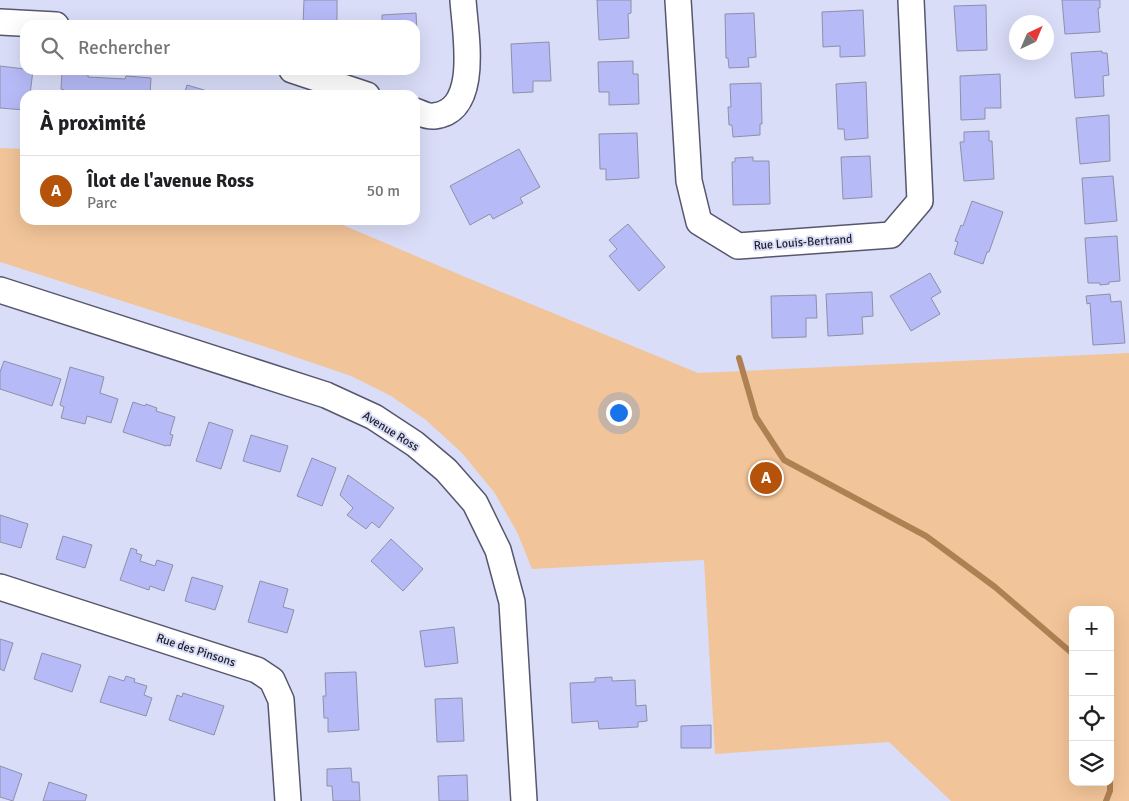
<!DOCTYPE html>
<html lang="fr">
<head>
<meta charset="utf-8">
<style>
  :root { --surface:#fff; --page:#f2f2f2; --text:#202124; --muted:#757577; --line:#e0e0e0; --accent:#b45309 }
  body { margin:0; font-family:Signika,sans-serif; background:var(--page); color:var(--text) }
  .controls { position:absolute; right:15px; bottom:15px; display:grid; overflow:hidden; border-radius:10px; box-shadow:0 5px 20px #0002 }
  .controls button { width:45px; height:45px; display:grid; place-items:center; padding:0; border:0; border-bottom:1px solid var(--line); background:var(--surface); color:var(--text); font:25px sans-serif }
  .compass { position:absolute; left:1009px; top:15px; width:45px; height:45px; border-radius:50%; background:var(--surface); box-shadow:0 5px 20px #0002; rotate:44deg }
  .you { position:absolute; left:618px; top:412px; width:18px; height:18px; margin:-12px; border:4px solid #fff; border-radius:50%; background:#1a73e8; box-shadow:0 0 0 8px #1a73e833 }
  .badge { display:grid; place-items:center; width:32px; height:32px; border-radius:50%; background:var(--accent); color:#fff; font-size:16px; font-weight:700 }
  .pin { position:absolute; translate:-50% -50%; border:2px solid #fff; box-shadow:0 1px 5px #0006 }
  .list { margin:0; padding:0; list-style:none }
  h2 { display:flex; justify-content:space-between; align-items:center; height:65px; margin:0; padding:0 20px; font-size:21px }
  h2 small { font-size:16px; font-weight:400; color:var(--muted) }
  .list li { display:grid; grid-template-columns:32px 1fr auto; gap:15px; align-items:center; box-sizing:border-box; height:70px; padding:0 20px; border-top:1px solid var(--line) }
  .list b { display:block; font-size:19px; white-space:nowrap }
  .list p { margin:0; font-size:16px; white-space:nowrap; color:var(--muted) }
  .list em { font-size:16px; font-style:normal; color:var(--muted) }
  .icon { flex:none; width:28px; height:28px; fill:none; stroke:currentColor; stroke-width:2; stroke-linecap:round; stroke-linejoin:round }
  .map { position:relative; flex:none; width:1129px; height:801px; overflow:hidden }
  .search { position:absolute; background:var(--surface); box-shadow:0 5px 20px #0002; left:20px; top:20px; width:400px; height:55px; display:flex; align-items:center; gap:12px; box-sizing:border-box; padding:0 18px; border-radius:15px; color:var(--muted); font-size:19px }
  .panel { position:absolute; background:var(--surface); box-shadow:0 5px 20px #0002; left:20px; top:90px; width:400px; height:135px; border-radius:15px }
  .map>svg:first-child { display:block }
  .green { fill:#f2c499; fill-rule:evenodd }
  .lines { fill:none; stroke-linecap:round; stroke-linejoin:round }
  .stream { stroke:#af8052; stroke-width:6 }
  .building { fill:#b6baf6; stroke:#8e90a9 }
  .minor-casing { stroke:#56576e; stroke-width:28 }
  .minor { stroke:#fff; stroke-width:25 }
  .labels { text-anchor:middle; stroke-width:4; stroke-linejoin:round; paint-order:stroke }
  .street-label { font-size:12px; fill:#22232d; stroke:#daddf8 }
</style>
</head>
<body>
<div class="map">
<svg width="1129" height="801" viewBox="0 0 1129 801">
  <rect width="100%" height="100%" fill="#daddf8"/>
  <path class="green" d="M 0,148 L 25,149 L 25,220 L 331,220 L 463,276 L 698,373 L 1129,353 L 1129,801 L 951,801 L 889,742 L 715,754 L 704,560 L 532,569 L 517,532 L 494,492 L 462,453 L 426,420 L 391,396 L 351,376 L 266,347 L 0,262 ZM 1073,610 L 1110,610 L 1110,782 L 1073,782 Z"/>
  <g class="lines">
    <g class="stream">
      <polyline points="739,358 756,417 784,460 926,536 995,587 1073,654"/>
      <polyline points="1106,801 1110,791 1110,782"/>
    </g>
  </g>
  <g class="building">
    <polygon points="304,0 337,0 337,25 303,25"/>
    <polygon points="597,0 631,0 631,13 628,14 629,38 599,40"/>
    <polygon points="1062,0 1100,0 1100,8 1098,8 1100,32 1065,34"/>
    <polygon points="986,5 987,50 957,51 954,6"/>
    <polygon points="863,10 865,56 840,57 840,46 823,47 822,12"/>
    <polygon points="416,13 417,31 415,31 415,25 382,25 382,15"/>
    <polygon points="754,13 756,57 748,58 749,67 729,68 728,58 726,58 725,14"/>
    <polygon points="549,42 551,81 533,81 533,92 513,93 511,44"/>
    <polygon points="1102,51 1102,53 1107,53 1109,75 1103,76 1104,96 1075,98 1071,53"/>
    <polygon points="633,61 633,74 638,74 639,104 609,105 609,92 599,92 598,62"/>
    <polygon points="0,66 33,70 30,95 25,95 25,110 0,108"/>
    <polygon points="62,72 88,73 88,77 125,79 126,76 151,78 150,95 64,95 64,90 61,89"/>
    <polygon points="1000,74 1001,108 985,108 985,119 961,120 960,76"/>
    <polygon points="866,82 868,138 845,140 844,129 838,129 836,84"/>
    <polygon points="761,83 762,124 760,124 760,135 733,137 732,125 729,125 728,107 731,107 730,84"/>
    <polygon points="187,85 221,95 184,95"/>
    <polygon points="1109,115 1110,161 1080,164 1076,118"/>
    <polygon points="989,131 989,141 992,141 994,179 964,181 960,142 964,142 964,132"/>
    <polygon points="637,133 639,178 606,180 606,169 600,169 599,134"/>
    <polygon points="519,149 540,187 520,198 523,203 493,219 490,214 470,225 450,186"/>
    <polygon points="870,156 872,197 843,199 841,157"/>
    <polygon points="753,157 753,161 769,161 770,204 733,205 732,162 735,162 735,158"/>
    <polygon points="1113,176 1117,221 1085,224 1082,178"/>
    <polygon points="972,201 1003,212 989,252 987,252 983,264 954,254 958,242 955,241 961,225 963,226"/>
    <polygon points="628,224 665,267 639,291 609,256 617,249 609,240"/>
    <polygon points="1117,236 1120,281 1109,282 1109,284 1100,285 1100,283 1088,283 1085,238"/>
    <polygon points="930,273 941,292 931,298 940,314 911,331 890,296"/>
    <polygon points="872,292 873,316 862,317 863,334 828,336 826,294"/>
    <polygon points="1110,294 1111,302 1121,301 1125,343 1093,345 1090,303 1087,304 1086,296"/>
    <polygon points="816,295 817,318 806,318 806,337 772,338 771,296"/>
    <polygon points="4,361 61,379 52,406 0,389 0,372"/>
    <polygon points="70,367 104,377 100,393 118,399 111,423 87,416 85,424 61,418 64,407 60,405"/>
    <polygon points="133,402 145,406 146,404 157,408 156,411 175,417 170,434 173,435 170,446 167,445 166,446 123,432"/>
    <polygon points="209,422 233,430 221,469 196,461"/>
    <polygon points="251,435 288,446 280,472 243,461"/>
    <polygon points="312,458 336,468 322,506 297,496"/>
    <polygon points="348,475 394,508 379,528 372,522 366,529 347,515 353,508 340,495"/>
    <polygon points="0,515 28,524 21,548 0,542"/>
    <polygon points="63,536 92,545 85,568 56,559"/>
    <polygon points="391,539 423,569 403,591 371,561"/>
    <polygon points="131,548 137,550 136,553 142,555 140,561 155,566 157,560 173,565 164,591 150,586 149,590 120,580"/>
    <polygon points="192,577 223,586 215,610 185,601"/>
    <polygon points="260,581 288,589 283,607 294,610 287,633 248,622"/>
    <polygon points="454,627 458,663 425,667 420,631"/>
    <polygon points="0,639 13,643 4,671 0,669"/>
    <polygon points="42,653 81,665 72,692 34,679"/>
    <polygon points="356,672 359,730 328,732 328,718 324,718 323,696 326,696 325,673"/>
    <polygon points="109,676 124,681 126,676 135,679 134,682 147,686 144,695 152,698 146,716 100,702"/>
    <polygon points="612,677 612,681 635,680 636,706 646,705 647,721 638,722 638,727 599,729 598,721 572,723 570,683 595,682 595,678"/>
    <polygon points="183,693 224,706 214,735 169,720 177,695 182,697"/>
    <polygon points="462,698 464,741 437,742 435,699"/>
    <polygon points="711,725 711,748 681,748 681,726"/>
    <polygon points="0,766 22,774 13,801 0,797"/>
    <polygon points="351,768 352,782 359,782 360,801 333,801 332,786 327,786 327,769"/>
    <polygon points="467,775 468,801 439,801 438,776"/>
    <polygon points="49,782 87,795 85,801 43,801"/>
  </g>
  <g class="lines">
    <defs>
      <g id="minor">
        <polyline points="678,0 689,181 699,222 738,246 891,235 920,201 911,0"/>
        <polyline points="0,22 56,25"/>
        <polyline points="292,70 367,95"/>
        <path d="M 415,111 C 420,113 428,117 434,116 C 481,111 465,33 463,0"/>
        <polyline points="0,290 326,395 374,417 415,444 446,470 475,503 498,550 512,602 524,801"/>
        <polyline points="0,587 257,670 272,680 281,700 288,801"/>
      </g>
    </defs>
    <use href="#minor" class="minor-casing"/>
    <use href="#minor" class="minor"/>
  </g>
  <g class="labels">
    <g class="street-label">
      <text transform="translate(803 242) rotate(-4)" y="4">Rue Louis-Bertrand</text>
      <text transform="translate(391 431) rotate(32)" y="4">Avenue Ross</text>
      <text transform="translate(196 650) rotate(18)" y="4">Rue des Pinsons</text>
    </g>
  </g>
</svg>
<div class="controls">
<button>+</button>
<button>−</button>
<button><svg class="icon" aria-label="locate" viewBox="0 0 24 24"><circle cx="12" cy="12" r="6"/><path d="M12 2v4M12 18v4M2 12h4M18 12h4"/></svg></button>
<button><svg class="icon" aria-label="layers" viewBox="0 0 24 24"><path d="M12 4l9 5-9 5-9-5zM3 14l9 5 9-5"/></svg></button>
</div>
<svg class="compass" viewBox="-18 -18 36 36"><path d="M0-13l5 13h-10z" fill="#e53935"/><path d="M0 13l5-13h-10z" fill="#757577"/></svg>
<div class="you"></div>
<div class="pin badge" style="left:766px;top:478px">A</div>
<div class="search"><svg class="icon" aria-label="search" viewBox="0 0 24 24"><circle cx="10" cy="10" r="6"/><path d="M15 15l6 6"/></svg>Rechercher</div>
<section class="panel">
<h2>À proximité<small></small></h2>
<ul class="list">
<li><span class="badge">A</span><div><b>Îlot de l'avenue Ross</b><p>Parc</p></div><em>50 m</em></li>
</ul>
</section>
</div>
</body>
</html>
